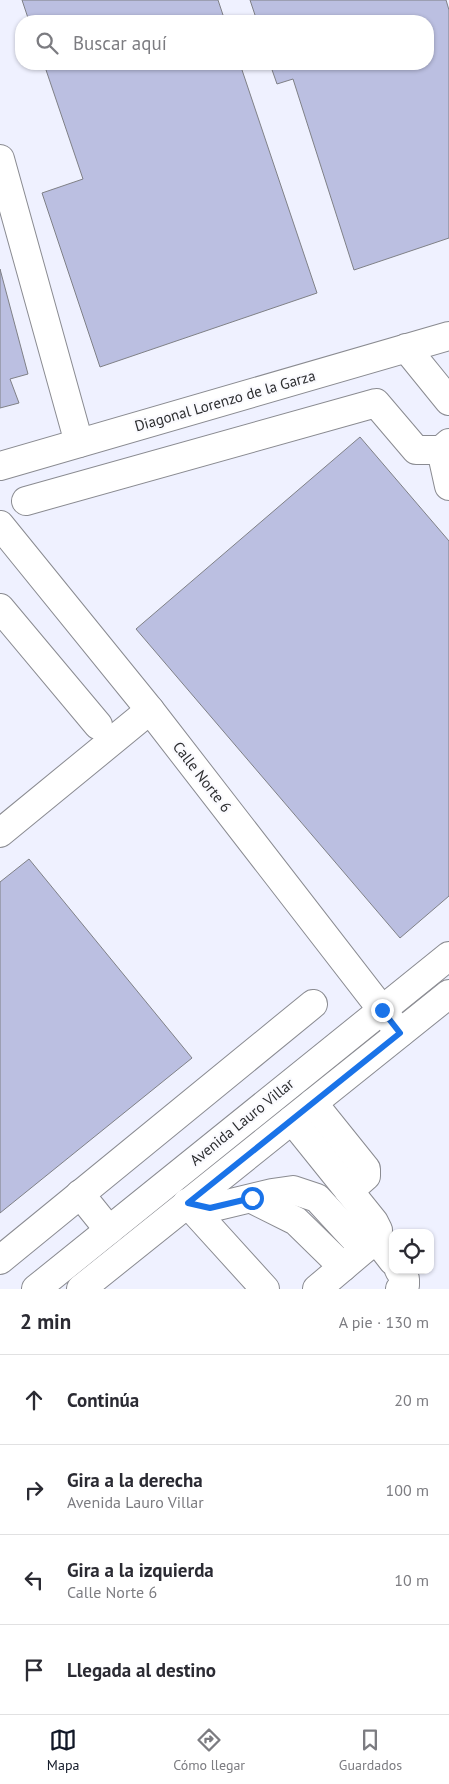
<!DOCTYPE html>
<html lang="es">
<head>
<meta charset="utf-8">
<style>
  :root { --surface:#fff; --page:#f2f2f3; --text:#2b2b33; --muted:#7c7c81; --line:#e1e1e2; --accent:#111827 }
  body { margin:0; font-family:"PT Sans",sans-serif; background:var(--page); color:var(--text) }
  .controls { position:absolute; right:15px; bottom:15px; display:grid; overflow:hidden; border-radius:10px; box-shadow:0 1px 4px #0004 }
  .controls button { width:45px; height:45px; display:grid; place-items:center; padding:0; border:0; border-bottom:1px solid var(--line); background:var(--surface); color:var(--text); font:25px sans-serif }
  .stop { position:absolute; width:15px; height:15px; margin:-11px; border:4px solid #1a73e8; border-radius:50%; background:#fff }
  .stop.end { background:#1a73e8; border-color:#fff; box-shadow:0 1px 5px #0008 }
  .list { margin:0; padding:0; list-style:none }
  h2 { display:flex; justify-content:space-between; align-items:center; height:65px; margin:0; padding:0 20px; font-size:21px }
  h2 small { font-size:16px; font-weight:400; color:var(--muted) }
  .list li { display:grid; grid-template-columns:32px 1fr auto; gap:15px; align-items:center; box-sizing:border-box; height:90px; padding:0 20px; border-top:1px solid var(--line) }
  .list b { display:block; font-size:19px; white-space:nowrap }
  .list p { margin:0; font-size:16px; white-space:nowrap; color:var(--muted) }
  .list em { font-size:16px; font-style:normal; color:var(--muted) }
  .icon { flex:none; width:28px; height:28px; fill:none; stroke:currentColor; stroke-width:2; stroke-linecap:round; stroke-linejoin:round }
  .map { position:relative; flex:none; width:449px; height:1289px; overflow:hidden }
  .search { position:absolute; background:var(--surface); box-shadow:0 1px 4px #0004; left:15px; right:15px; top:15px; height:55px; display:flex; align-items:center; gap:12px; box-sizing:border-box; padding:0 18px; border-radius:20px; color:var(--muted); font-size:19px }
  .sheet { height:425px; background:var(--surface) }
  nav { display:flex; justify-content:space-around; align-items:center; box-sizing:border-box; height:70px; border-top:1px solid var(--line); background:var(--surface); font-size:14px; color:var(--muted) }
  nav a { display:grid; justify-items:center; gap:2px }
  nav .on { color:var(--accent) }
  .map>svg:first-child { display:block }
  .built { fill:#eff1ff; fill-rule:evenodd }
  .building { fill:#bbbfe1; stroke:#7f8086 }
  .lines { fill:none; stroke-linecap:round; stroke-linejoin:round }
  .minor-casing { stroke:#8a8b91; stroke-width:30 }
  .major-casing { stroke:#8a8b91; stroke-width:30 }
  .minor { stroke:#fff; stroke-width:28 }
  .major { stroke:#fff; stroke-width:28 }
  .route { stroke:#1a73e8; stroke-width:6 }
  .labels { text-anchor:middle; stroke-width:4.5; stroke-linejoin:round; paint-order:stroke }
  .street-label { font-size:15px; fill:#2b2c2e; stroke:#fafafe }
</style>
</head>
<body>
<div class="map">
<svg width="449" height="1289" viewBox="0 0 449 1289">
  <rect width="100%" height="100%" fill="#fafafe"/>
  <path class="built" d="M 0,0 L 449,0 L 449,1289 L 0,1289 ZM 21,21 L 428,21 L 428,64 L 21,64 ZM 393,1233 L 430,1233 L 430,1270 L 393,1270 Z"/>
  <g class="building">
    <polygon points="22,0 218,0 225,21 29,21"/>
    <polygon points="250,0 446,0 449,10 449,238 354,270 293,79 277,84 270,64 428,64 428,21 257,21"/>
    <polygon points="44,64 240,64 317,293 100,367 42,193 83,179"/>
    <polygon points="0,269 28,374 10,379 19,403 0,408"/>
    <polygon points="360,437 449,541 449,896 400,938 136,629"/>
    <polygon points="29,859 192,1058 0,1213 0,882"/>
  </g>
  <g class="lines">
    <defs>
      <g id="minor">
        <polyline points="0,159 79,443"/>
        <polyline points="406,348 449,401"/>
        <polyline points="441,450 449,486"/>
        <polyline points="0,466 449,336"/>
        <polyline points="26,501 376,403 416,450 441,450 449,443"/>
        <polyline points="0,525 150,710 400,1033"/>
        <polyline points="0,608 98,725"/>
        <polyline points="0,833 150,710"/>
        <polyline points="313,1103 366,1169 366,1176 349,1191"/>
        <polyline points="292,1120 374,1222 378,1230 376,1239 317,1289"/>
        <polyline points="80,1194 109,1230"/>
        <polyline points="252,1199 296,1221 343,1267"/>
        <polyline points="187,1203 210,1208 272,1193 293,1190 317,1198 364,1249"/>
        <polyline points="187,1203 265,1289"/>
        <polyline points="376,1239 393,1261"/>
        <polyline points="0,1260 313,1004"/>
        <polyline points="399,1270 405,1279 405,1285 400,1289"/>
      </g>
      <g id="major">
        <polyline points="36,1289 449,956"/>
        <polyline points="81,1289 449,994"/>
      </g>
    </defs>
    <use href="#minor" class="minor-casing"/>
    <use href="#major" class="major-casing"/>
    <use href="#minor" class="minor"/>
    <use href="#major" class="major"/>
  </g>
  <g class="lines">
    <polyline class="route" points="252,1198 210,1208 188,1203 400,1033 382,1010"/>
  </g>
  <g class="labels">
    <g class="street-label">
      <text transform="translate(225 401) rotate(-16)" y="5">Diagonal Lorenzo de la Garza</text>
      <text transform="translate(202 777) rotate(52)" y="5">Calle Norte 6</text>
      <text transform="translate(242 1122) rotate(-39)" y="5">Avenida Lauro Villar</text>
    </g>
  </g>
</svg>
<div class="controls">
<button><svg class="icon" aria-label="locate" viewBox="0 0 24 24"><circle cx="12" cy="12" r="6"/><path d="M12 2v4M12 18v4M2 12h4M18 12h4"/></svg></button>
</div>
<div class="stop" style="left:252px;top:1198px"></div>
<div class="stop end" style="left:382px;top:1010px"></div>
<div class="search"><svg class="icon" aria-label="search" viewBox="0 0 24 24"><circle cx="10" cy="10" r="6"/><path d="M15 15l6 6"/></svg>Buscar aquí</div>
</div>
<section class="sheet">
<h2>2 min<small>A pie · 130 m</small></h2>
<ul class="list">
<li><svg class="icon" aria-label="ahead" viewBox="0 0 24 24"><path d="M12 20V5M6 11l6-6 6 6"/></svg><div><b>Continúa</b></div><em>20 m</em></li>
<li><svg class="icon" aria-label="right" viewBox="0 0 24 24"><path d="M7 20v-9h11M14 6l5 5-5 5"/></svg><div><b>Gira a la derecha</b><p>Avenida Lauro Villar</p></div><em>100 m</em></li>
<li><svg class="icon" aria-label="left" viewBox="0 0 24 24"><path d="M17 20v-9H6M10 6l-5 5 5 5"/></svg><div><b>Gira a la izquierda</b><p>Calle Norte 6</p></div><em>10 m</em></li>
<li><svg class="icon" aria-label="arrive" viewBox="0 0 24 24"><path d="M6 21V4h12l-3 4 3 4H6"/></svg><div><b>Llegada al destino</b></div></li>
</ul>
</section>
<nav>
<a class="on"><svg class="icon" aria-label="map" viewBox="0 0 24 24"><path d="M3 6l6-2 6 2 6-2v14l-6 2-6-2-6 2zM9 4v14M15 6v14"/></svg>Mapa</a>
<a><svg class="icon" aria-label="directions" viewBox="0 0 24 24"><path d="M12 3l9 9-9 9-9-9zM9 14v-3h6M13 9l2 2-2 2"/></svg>Cómo llegar</a>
<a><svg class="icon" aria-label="saved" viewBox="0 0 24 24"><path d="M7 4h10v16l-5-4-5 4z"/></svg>Guardados</a>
</nav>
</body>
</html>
